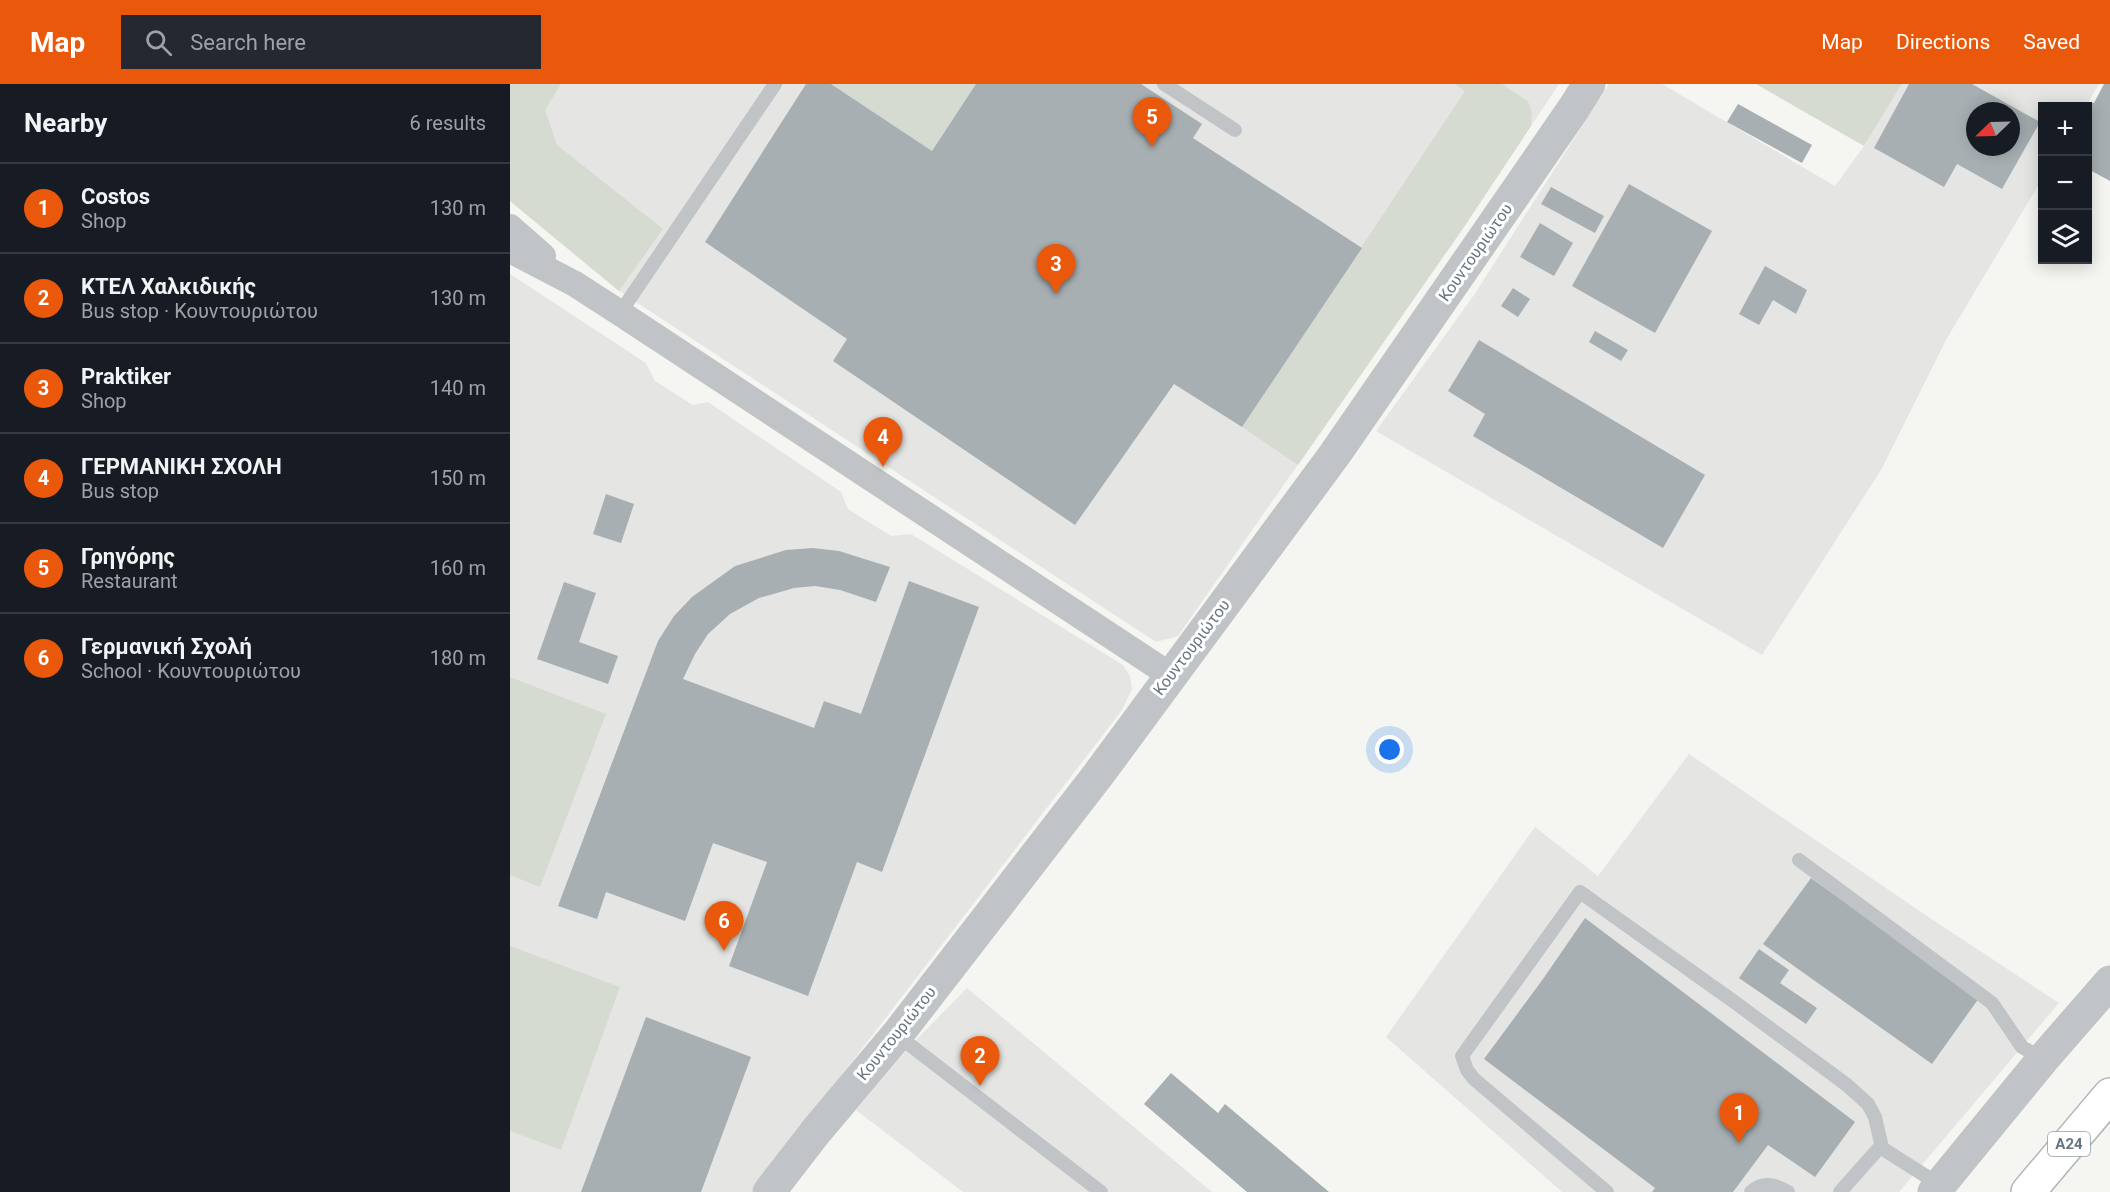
<!DOCTYPE html>
<html lang="en">
<head>
<meta charset="utf-8">
<style>
  :root { --surface:#171b24; --page:#242831; --text:#f1f3f6; --muted:#9ea1a6; --line:#363941; --accent:#ea580c }
  body { margin:0; font-family:Roboto,sans-serif; background:var(--page); color:var(--text) }
  .controls { position:absolute; right:18px; top:18px; display:grid; overflow:hidden; border-radius:0px; box-shadow:0 3px 15px #0003 }
  .controls button { width:54px; height:54px; display:grid; place-items:center; padding:0; border:0; border-bottom:2px solid var(--line); background:var(--surface); color:var(--text); font:30px sans-serif }
  .compass { position:absolute; left:1456px; top:18px; width:54px; height:54px; border-radius:50%; background:var(--surface); box-shadow:0 3px 15px #0003; rotate:247deg }
  .you { position:absolute; left:880px; top:666px; width:21px; height:21px; margin:-15px; border:4px solid #fff; border-radius:50%; background:#1a73e8; box-shadow:0 0 0 9px #1a73e833 }
  .badge { display:grid; place-items:center; width:39px; height:39px; border-radius:50%; background:var(--accent); color:#fff; font-size:20px; font-weight:700 }
  .pin { position:absolute; translate:-50% -50px; filter:drop-shadow(0 2px 3px #0008) }
  .pin::after { content:''; position:absolute; top:32px; width:21px; height:18px; background:inherit; clip-path:polygon(0 0,100% 0,50% 100%) }
  .list { margin:0; padding:0; list-style:none }
  h2 { display:flex; justify-content:space-between; align-items:center; height:78px; margin:0; padding:0 24px; font-size:26px }
  h2 small { font-size:20px; font-weight:400; color:var(--muted) }
  .list li { display:grid; grid-template-columns:39px 1fr auto; gap:18px; align-items:center; box-sizing:border-box; height:90px; padding:0 24px; border-top:2px solid var(--line) }
  .list b { display:block; font-size:22px; white-space:nowrap }
  .list p { margin:0; font-size:20px; white-space:nowrap; color:var(--muted) }
  .list em { font-size:20px; font-style:normal; color:var(--muted) }
  .icon { flex:none; width:33px; height:33px; fill:none; stroke:currentColor; stroke-width:2; stroke-linecap:round; stroke-linejoin:round }
  .map { position:relative; flex:none; width:1600px; height:1108px; overflow:hidden }
  header { display:flex; align-items:center; gap:36px; box-sizing:border-box; height:84px; padding:0 30px; background:var(--accent); color:#fff }
  header strong { font-size:28px }
  nav { display:flex; gap:33px; margin-inline-start:auto; font-size:21px }
  .search { width:420px; height:54px; background:var(--page); display:flex; align-items:center; gap:15px; box-sizing:border-box; padding:0 21px; border-radius:0px; color:var(--muted); font-size:22px }
  main { display:flex }
  aside { flex:1; background:var(--surface) }
  .map>svg:first-child { display:block }
  .built { fill:#e5e6e4; fill-rule:evenodd }
  .green { fill:#d6dbd2 }
  .building { fill:#a7afb3; fill-rule:evenodd }
  .lines { fill:none; stroke-linecap:round; stroke-linejoin:round }
  .trunk-casing { stroke:#b1b5b8; stroke-width:36 }
  .service { stroke:#c0c4c7; stroke-width:14 }
  .minor { stroke:#c0c4c7; stroke-width:26 }
  .tertiary { stroke:#c0c4c7; stroke-width:33 }
  .trunk { stroke:#fff; stroke-width:33 }
  .labels { text-anchor:middle; stroke-width:6; stroke-linejoin:round; paint-order:stroke }
  .shield { fill:#fff; stroke:#939fa7; stroke-width:1.5 }
  .shield-label { font-size:15px; font-weight:bold; fill:#657681 }
  .street-label { font-size:16px; fill:#657681; stroke:#fff }
</style>
</head>
<body>
<header>
<strong>Map</strong>
<div class="search"><svg class="icon" aria-label="search" viewBox="0 0 24 24"><circle cx="10" cy="10" r="6"/><path d="M15 15l6 6"/></svg>Search here</div>
<nav><a>Map</a><a>Directions</a><a>Saved</a></nav>
</header>
<main>
<aside>
<h2>Nearby<small>6 results</small></h2>
<ul class="list">
<li><span class="badge">1</span><div><b>Costos</b><p>Shop</p></div><em>130 m</em></li>
<li><span class="badge">2</span><div><b>ΚΤΕΛ Χαλκιδικής</b><p>Bus stop · Κουντουριώτου</p></div><em>130 m</em></li>
<li><span class="badge">3</span><div><b>Praktiker</b><p>Shop</p></div><em>140 m</em></li>
<li><span class="badge">4</span><div><b>ΓΕΡΜΑΝΙΚΗ ΣΧΟΛΗ</b><p>Bus stop</p></div><em>150 m</em></li>
<li><span class="badge">5</span><div><b>Γρηγόρης</b><p>Restaurant</p></div><em>160 m</em></li>
<li><span class="badge">6</span><div><b>Γερμανική Σχολή</b><p>School · Κουντουριώτου</p></div><em>180 m</em></li>
</ul>
</aside>
<div class="map">
<svg width="1600" height="1108" viewBox="0 0 1600 1108">
  <rect width="100%" height="100%" fill="#f5f5f1"/>
  <g class="built">
    <polygon points="0,0 1049,0 954,143 668,552 646,558 109,207 0,117"/>
    <path d="M 1099,0 L 1152,0 L 1325,102 L 1354,62 L 1392,0 L 1589,0 L 1576,22 L 1532,22 L 1532,95 L 1436,256 L 1371,386 L 1252,571 L 866,347 L 964,211 ZM 1465,27 L 1501,27 L 1501,63 L 1465,63 Z"/>
    <polygon points="0,190 136,279 145,297 183,321 198,318 331,408 338,425 381,452 401,450 613,581 620,592 622,605 612,626 242,1108 0,1108"/>
    <polygon points="1179,670 1423,836 1549,919 1389,1108 1052,1108 876,953 1025,743 1088,792"/>
    <polygon points="457,904 702,1108 453,1108 346,1026 401,961"/>
  </g>
  <g class="green">
    <polygon points="0,0 51,0 35,26 47,61 153,145 109,207 0,117"/>
    <polygon points="321,0 466,0 422,67"/>
    <polygon points="945,0 992,0 1018,17 1022,29 1021,42 954,143 788,381 732,343 955,7"/>
    <polygon points="1246,0 1392,0 1354,62"/>
    <polygon points="0,593 96,630 30,803 0,791"/>
    <polygon points="0,862 110,903 51,1066 0,1047"/>
  </g>
  <g class="building">
    <polygon points="296,0 321,0 422,67 466,0 631,0 692,40 683,54 852,164 732,343 664,300 565,441 323,277 337,255 195,158"/>
    <path d="M 1399,0 L 1462,0 L 1530,38 L 1492,105 L 1447,80 L 1434,103 L 1364,64 ZM 1465,27 L 1501,27 L 1501,63 L 1465,63 Z"/>
    <polygon points="1594,0 1600,0 1600,97 1578,85 1578,23 1580,18 1584,19"/>
    <polygon points="1228,20 1302,61 1292,79 1217,38"/>
    <polygon points="1119,100 1202,147 1145,249 1062,202"/>
    <polygon points="1041,103 1094,132 1085,149 1031,120"/>
    <polygon points="1030,139 1063,159 1044,192 1010,173"/>
    <polygon points="1255,182 1297,206 1286,230 1263,216 1249,241 1229,230"/>
    <polygon points="1003,204 1020,215 1008,233 991,222"/>
    <polygon points="1085,247 1118,266 1111,277 1079,258"/>
    <polygon points="969,256 1195,391 1153,464 963,352 975,330 938,307"/>
    <polygon points="96,410 124,420 111,459 83,450"/>
    <polygon points="303,464 329,467 380,483 366,518 330,506 305,502 284,504 249,514 220,530 198,550 185,570 173,595 304,644 314,617 351,630 399,497 469,523 372,788 347,778 298,912 219,882 257,778 203,759 175,837 96,808 87,835 48,822 148,557 164,532 182,513 225,482 276,466"/>
    <polygon points="54,498 86,509 69,558 108,572 98,600 27,575"/>
    <polygon points="1301,794 1469,914 1422,980 1253,860"/>
    <polygon points="1075,834 1345,1038 1305,1093 1258,1061 1223,1108 1142,1108 1145,1104 974,975 1033,895"/>
    <polygon points="1249,865 1279,886 1270,899 1307,924 1296,940 1229,894"/>
    <polygon points="136,933 241,973 191,1108 71,1108"/>
    <polygon points="661,989 708,1029 715,1020 819,1108 737,1108 634,1020"/>
  </g>
  <g class="lines">
    <defs>
      <polyline id="trunk" points="1518,1108 1600,1011"/>
    </defs>
    <use href="#trunk" class="trunk-casing"/>
    <g class="service">
      <polyline points="654,0 725,46"/>
      <polyline points="110,229 265,0"/>
      <polyline points="1289,776 1482,919 1512,963 1533,975"/>
      <polyline points="387,951 591,1108"/>
      <polyline points="1370,1063 1430,1101"/>
      <polyline points="1097,1108 964,995 957,986 952,972 1070,808 1223,917 1337,1001 1358,1020 1365,1033 1371,1059 1370,1063 1330,1108"/>
      <path d="M 1241,1108 C 1253,1097 1265,1100 1278,1108"/>
    </g>
    <g class="minor">
      <polyline points="0,143 33,172"/>
      <polyline points="0,166 65,200 110,229 660,591"/>
    </g>
    <g class="tertiary">
      <polyline points="259,1108 307,1046 387,951 588,691 825,370 1064,24 1079,0"/>
      <polyline points="1424,1108 1533,975 1600,898"/>
    </g>
    <use href="#trunk" class="trunk"/>
  </g>
  <g class="labels">
    <rect class="shield" x="1538" y="1048" width="42" height="24" rx="4.5"/>
    <g class="shield-label">
      <text x="1559" y="1065">Α24</text>
    </g>
    <g class="street-label">
      <text transform="translate(965 168) rotate(-55)" y="6">Κουντουριώτου</text>
      <text transform="translate(681 563) rotate(-53)" y="6">Κουντουριώτου</text>
      <text transform="translate(386 949) rotate(-51)" y="6">Κουντουριώτου</text>
    </g>
  </g>
</svg>
<div class="controls">
<button>+</button>
<button>−</button>
<button><svg class="icon" aria-label="layers" viewBox="0 0 24 24"><path d="M12 4l9 5-9 5-9-5zM3 14l9 5 9-5"/></svg></button>
</div>
<svg class="compass" viewBox="-18 -18 36 36"><path d="M0-13l5 13h-10z" fill="#e53935"/><path d="M0 13l5-13h-10z" fill="#9ea1a6"/></svg>
<div class="you"></div>
<div class="pin badge" style="left:1229px;top:1059px">1</div>
<div class="pin badge" style="left:470px;top:1002px">2</div>
<div class="pin badge" style="left:546px;top:210px">3</div>
<div class="pin badge" style="left:373px;top:383px">4</div>
<div class="pin badge" style="left:642px;top:63px">5</div>
<div class="pin badge" style="left:214px;top:867px">6</div>
</div>
</main>
</body>
</html>
